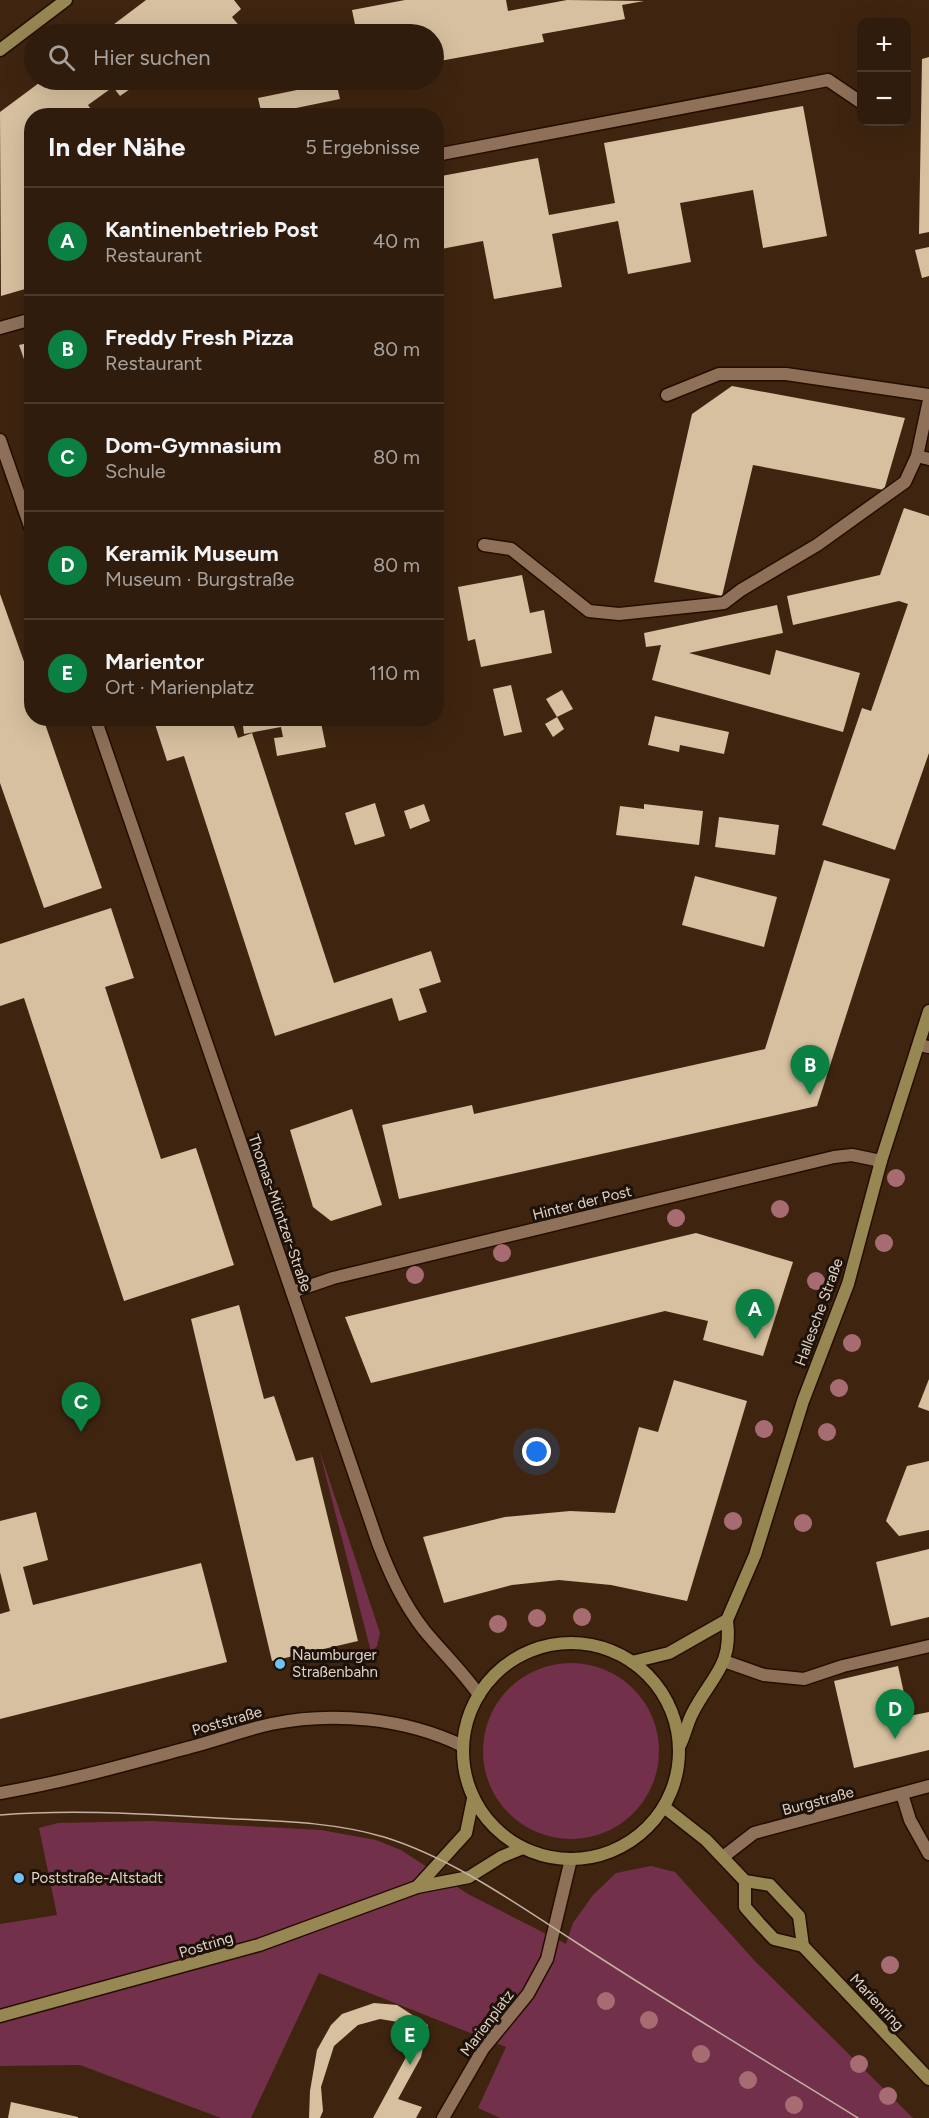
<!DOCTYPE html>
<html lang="de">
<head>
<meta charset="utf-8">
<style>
  :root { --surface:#2f1c0c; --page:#3b291a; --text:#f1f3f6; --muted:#a7a19d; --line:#4a3a2d; --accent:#0b8043 }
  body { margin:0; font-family:Figtree,sans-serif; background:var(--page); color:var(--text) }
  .controls { position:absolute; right:18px; top:18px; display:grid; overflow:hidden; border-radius:12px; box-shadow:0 6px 24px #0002 }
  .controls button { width:54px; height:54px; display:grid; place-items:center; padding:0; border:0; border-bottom:2px solid var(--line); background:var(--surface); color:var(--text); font:30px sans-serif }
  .you { position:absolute; left:537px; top:1452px; width:21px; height:21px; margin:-15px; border:4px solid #fff; border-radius:50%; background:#1a73e8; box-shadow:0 0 0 9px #1a73e833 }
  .badge { display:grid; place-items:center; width:39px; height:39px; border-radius:50%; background:var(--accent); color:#fff; font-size:20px; font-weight:700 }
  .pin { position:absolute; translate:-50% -50px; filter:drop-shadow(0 2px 3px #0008) }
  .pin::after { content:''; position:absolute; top:32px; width:21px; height:18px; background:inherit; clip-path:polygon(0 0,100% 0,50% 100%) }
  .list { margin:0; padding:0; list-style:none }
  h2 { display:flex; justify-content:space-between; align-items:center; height:78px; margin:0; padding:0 24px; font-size:26px }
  h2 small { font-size:20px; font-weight:400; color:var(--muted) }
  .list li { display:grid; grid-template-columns:39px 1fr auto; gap:18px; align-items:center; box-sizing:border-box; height:108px; padding:0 24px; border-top:2px solid var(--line) }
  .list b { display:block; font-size:22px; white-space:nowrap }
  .list p { margin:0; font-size:20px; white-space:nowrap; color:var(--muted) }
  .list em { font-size:20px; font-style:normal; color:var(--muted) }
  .icon { flex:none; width:33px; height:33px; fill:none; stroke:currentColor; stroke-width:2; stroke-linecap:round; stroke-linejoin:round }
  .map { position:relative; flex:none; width:929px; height:2118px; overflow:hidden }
  .search { position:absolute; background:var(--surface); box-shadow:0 6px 24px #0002; left:24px; top:24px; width:420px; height:66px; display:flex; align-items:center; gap:15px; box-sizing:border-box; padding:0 21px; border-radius:33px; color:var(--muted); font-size:22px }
  .panel { position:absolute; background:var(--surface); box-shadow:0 6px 24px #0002; left:24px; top:108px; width:420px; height:618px; border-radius:24px }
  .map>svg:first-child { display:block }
  .green { fill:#73304a }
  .building { fill:#d6c09f }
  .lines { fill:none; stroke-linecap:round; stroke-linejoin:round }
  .lane-casing { stroke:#250d00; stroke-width:15 }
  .street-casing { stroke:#250d00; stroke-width:15 }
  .secondary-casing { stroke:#250d00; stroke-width:15 }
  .lane { stroke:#8f715a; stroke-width:12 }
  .street { stroke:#8f715a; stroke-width:12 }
  .secondary { stroke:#968753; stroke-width:12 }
  .tram { stroke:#c3b1a3; stroke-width:1.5 }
  .tree { fill:#a76c72 }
  .poi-dot { fill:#71c1f4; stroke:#1d1209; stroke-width:2 }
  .labels { text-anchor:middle; stroke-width:6; stroke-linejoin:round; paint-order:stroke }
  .street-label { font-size:15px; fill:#e2d1c5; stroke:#1d1209 }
  .poi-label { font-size:15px; fill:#e2d1c5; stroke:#1d1209; text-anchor:start }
</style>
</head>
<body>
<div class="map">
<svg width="929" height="2118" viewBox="0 0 929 2118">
  <rect width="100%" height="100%" fill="#3f2510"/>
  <g class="green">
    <polygon points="319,1449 380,1633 377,1646 371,1652"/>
    <circle cx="571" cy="1751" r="88"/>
    <polygon points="152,1821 321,1830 376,1840 401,1850 468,1894 566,1944 573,1923 593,1895 616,1873 651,1866 675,1872 753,1959 913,2118 500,2118 478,2108 506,2047 319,1973 251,2118 221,2118 80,2065 0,2066 0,1924 57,1915 39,1828 58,1823"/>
  </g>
  <g class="building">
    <polygon points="146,0 234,0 241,9 232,17 241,28 233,34 101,34"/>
    <polygon points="405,0 506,0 508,11 567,0 644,1 622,5 625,19 542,34 544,42 434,62 434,34 357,34 352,10"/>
    <polygon points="929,57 929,232 919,234 922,59"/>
    <polygon points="43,80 143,80 120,96 113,87 88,105 96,116 32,116 32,131 25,137 32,160 32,213 28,214 32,226 32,287 1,296 0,112"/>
    <polygon points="336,82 340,99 262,115 258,98"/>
    <polygon points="803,106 827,236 763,248 753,190 680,203 691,262 628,274 618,221 552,234 562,287 494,299 483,241 436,250 436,177 538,158 549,215 615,203 604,143"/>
    <polygon points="929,247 929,276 922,278 915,250"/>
    <polygon points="32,342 32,378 31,379 19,345"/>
    <polygon points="732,386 905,418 884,490 753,465 722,596 654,582 692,414"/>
    <polygon points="904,508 929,516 929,753 895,850 822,825 862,708 871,711 908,604 899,601 793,625 787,596 880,575"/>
    <polygon points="522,575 530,613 544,610 552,653 481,667 475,639 468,641 458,587"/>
    <polygon points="0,594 32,684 32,718 43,718 102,888 44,908 0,783"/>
    <polygon points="777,605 783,633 689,653 770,675 776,650 860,673 843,732 652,680 661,645 646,647 644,633"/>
    <polygon points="511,685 522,732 504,736 493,689"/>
    <polygon points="562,690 573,709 557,717 546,699"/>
    <polygon points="655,716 729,732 724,754 680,745 679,752 648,745"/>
    <polygon points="557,717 564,729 553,737 545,724"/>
    <polygon points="153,718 231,718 238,738 252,733 334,983 431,951 441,982 419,989 427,1012 399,1021 392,998 275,1036 184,756 167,761"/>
    <polygon points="242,718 320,718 326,747 277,756 274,738 283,737 281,727 244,734"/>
    <polygon points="375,803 385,836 355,845 345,813"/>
    <polygon points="424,804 430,821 410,829 404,811"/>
    <polygon points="644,804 703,811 699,845 616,835 620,806 644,809"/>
    <polygon points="719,817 779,825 775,855 715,847"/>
    <polygon points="824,860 890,879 817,1106 399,1199 382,1125 472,1105 474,1114 765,1049"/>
    <polygon points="695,876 777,897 764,947 682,925"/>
    <polygon points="111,908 134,978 105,987 161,1159 196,1148 234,1265 124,1301 24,998 0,1006 0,944"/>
    <polygon points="352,1109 382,1205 331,1221 313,1207 290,1130"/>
    <polygon points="696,1233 793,1262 763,1356 703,1340 708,1321 665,1311 371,1383 345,1317"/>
    <polygon points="239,1305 264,1399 274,1396 296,1461 313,1457 358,1641 272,1661 191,1319"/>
    <polygon points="929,1379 929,1411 918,1407"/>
    <polygon points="674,1380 747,1401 687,1601 611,1585 559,1580 512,1585 444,1603 423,1537 505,1517 570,1511 615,1513 639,1427 658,1432"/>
    <polygon points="929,1461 929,1530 899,1536 886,1521 907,1466"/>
    <polygon points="36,1512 48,1560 23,1567 33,1605 201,1563 227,1662 0,1719 0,1614 10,1611 0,1572 0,1521"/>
    <polygon points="929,1549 929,1617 891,1626 876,1562"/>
    <polygon points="898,1666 909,1716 929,1712 929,1750 854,1768 834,1681"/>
    <polygon points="374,2003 397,2005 428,2025 421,2057 398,2099 422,2107 416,2118 373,2118 411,2048 411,2032 404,2023 380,2019 358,2025 334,2046 321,2087 323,2111 320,2118 309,2118 310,2091 317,2050 331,2025 342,2014"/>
    <polygon points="11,2102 78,2117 78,2118 8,2118"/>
  </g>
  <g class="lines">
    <defs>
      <g id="lane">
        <polyline points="436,155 828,80 862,103"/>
        <polyline points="0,328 32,319"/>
        <polyline points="667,395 719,374 786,374 929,395"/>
        <polyline points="917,456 929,400"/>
        <polyline points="484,545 511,549 589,611 619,614 724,603 741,590 817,545 905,482 917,456 929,459"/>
        <polyline points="919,1045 929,1047"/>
        <polyline points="724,1661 764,1675 804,1679 843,1666 929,1646"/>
      </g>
      <g id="street">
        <polyline points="0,440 32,532"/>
        <path d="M 95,718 L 378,1543 C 390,1574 403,1603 424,1630 C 442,1652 462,1671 479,1695"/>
        <polyline points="292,1292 333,1278 834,1157 852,1155 881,1161"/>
        <path d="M 0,1793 C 65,1782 128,1764 191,1747 C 218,1740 244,1730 271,1724 C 333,1711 405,1718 463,1746"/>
        <polyline points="902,1794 910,1820 929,1854"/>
        <polyline points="723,1857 754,1833 929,1786"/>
        <polyline points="443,2118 483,2049 528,1994 547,1959 571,1859"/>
      </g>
      <g id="secondary">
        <polyline points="0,50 66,0"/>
        <polyline points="727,1620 755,1555 803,1401 848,1284 881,1161 929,1011"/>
        <circle cx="571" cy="1751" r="108"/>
        <polyline points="632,1662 669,1653 727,1620"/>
        <path d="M 680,1745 C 685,1735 687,1724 692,1714 C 711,1676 733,1667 727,1620"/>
        <polyline points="664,1807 706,1840 745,1881 770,1885 799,1916 803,1946 929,2079"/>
        <polyline points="745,1881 745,1907 759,1923 774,1939 803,1946"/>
        <polyline points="417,1887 466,1833 473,1799"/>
        <polyline points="0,2016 259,1945 417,1887 469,1877 501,1857 523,1848"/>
      </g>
    </defs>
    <use href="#lane" class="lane-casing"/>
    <use href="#street" class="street-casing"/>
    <use href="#secondary" class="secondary-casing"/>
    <use href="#lane" class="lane"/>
    <use href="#street" class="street"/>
    <use href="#secondary" class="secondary"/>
    <path class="tram" d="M 0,1815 C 72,1809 144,1814 216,1818 C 273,1821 330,1821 384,1837 C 452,1858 515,1903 574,1941 C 667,2002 763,2059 858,2118"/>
  </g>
  <g class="tree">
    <circle cx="896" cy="1178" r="9"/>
    <circle cx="780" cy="1209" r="9"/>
    <circle cx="676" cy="1218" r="9"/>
    <circle cx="884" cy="1243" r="9"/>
    <circle cx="502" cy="1253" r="9"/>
    <circle cx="415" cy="1275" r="9"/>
    <circle cx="816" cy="1281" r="9"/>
    <circle cx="852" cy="1343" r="9"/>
    <circle cx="839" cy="1388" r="9"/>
    <circle cx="764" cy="1429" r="9"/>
    <circle cx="827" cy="1432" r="9"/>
    <circle cx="733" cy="1521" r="9"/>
    <circle cx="803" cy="1523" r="9"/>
    <circle cx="582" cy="1617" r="9"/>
    <circle cx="537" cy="1618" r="9"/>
    <circle cx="498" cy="1624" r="9"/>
    <circle cx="890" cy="1965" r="9"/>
    <circle cx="606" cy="2001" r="9"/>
    <circle cx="649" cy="2020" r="9"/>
    <circle cx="701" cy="2054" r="9"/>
    <circle cx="859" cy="2064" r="9"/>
    <circle cx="748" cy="2080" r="9"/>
    <circle cx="888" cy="2096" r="9"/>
    <circle cx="794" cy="2105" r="9"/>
  </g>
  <g class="poi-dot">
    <circle cx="280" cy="1664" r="6"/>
    <circle cx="19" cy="1878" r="6"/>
  </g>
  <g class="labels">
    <g class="street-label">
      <text transform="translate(582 1203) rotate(-14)" y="5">Hinter der Post</text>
      <text transform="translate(280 1213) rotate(71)" y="5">Thomas-Müntzer-Straße</text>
      <text transform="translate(819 1312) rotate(-70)" y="5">Hallesche Straße</text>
      <text transform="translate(227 1721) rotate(-16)" y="5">Poststraße</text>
      <text transform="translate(818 1801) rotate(-15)" y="5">Burgstraße</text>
      <text transform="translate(206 1945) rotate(-17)" y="5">Postring</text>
      <text transform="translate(877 2002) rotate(47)" y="5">Marienring</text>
      <text transform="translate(487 2023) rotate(-53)" y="5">Marienplatz</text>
    </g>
    <g class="poi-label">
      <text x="292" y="1660">Naumburger<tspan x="292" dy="17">Straßenbahn</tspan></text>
      <text x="31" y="1883">Poststraße-Altstadt</text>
    </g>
  </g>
</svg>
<div class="controls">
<button>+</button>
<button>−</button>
</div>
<div class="you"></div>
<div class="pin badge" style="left:755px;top:1339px">A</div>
<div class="pin badge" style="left:810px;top:1095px">B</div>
<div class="pin badge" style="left:81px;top:1432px">C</div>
<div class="pin badge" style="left:895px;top:1739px">D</div>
<div class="pin badge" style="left:410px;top:2065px">E</div>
<div class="search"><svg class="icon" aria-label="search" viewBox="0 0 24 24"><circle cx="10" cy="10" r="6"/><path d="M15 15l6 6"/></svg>Hier suchen</div>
<section class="panel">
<h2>In der Nähe<small>5 Ergebnisse</small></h2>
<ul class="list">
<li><span class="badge">A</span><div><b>Kantinenbetrieb Post</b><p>Restaurant</p></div><em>40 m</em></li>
<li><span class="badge">B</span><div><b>Freddy Fresh Pizza</b><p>Restaurant</p></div><em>80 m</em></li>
<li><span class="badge">C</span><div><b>Dom-Gymnasium</b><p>Schule</p></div><em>80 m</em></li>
<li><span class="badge">D</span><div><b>Keramik Museum</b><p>Museum · Burgstraße</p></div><em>80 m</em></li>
<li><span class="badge">E</span><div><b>Marientor</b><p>Ort · Marienplatz</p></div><em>110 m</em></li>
</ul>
</section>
</div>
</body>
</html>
